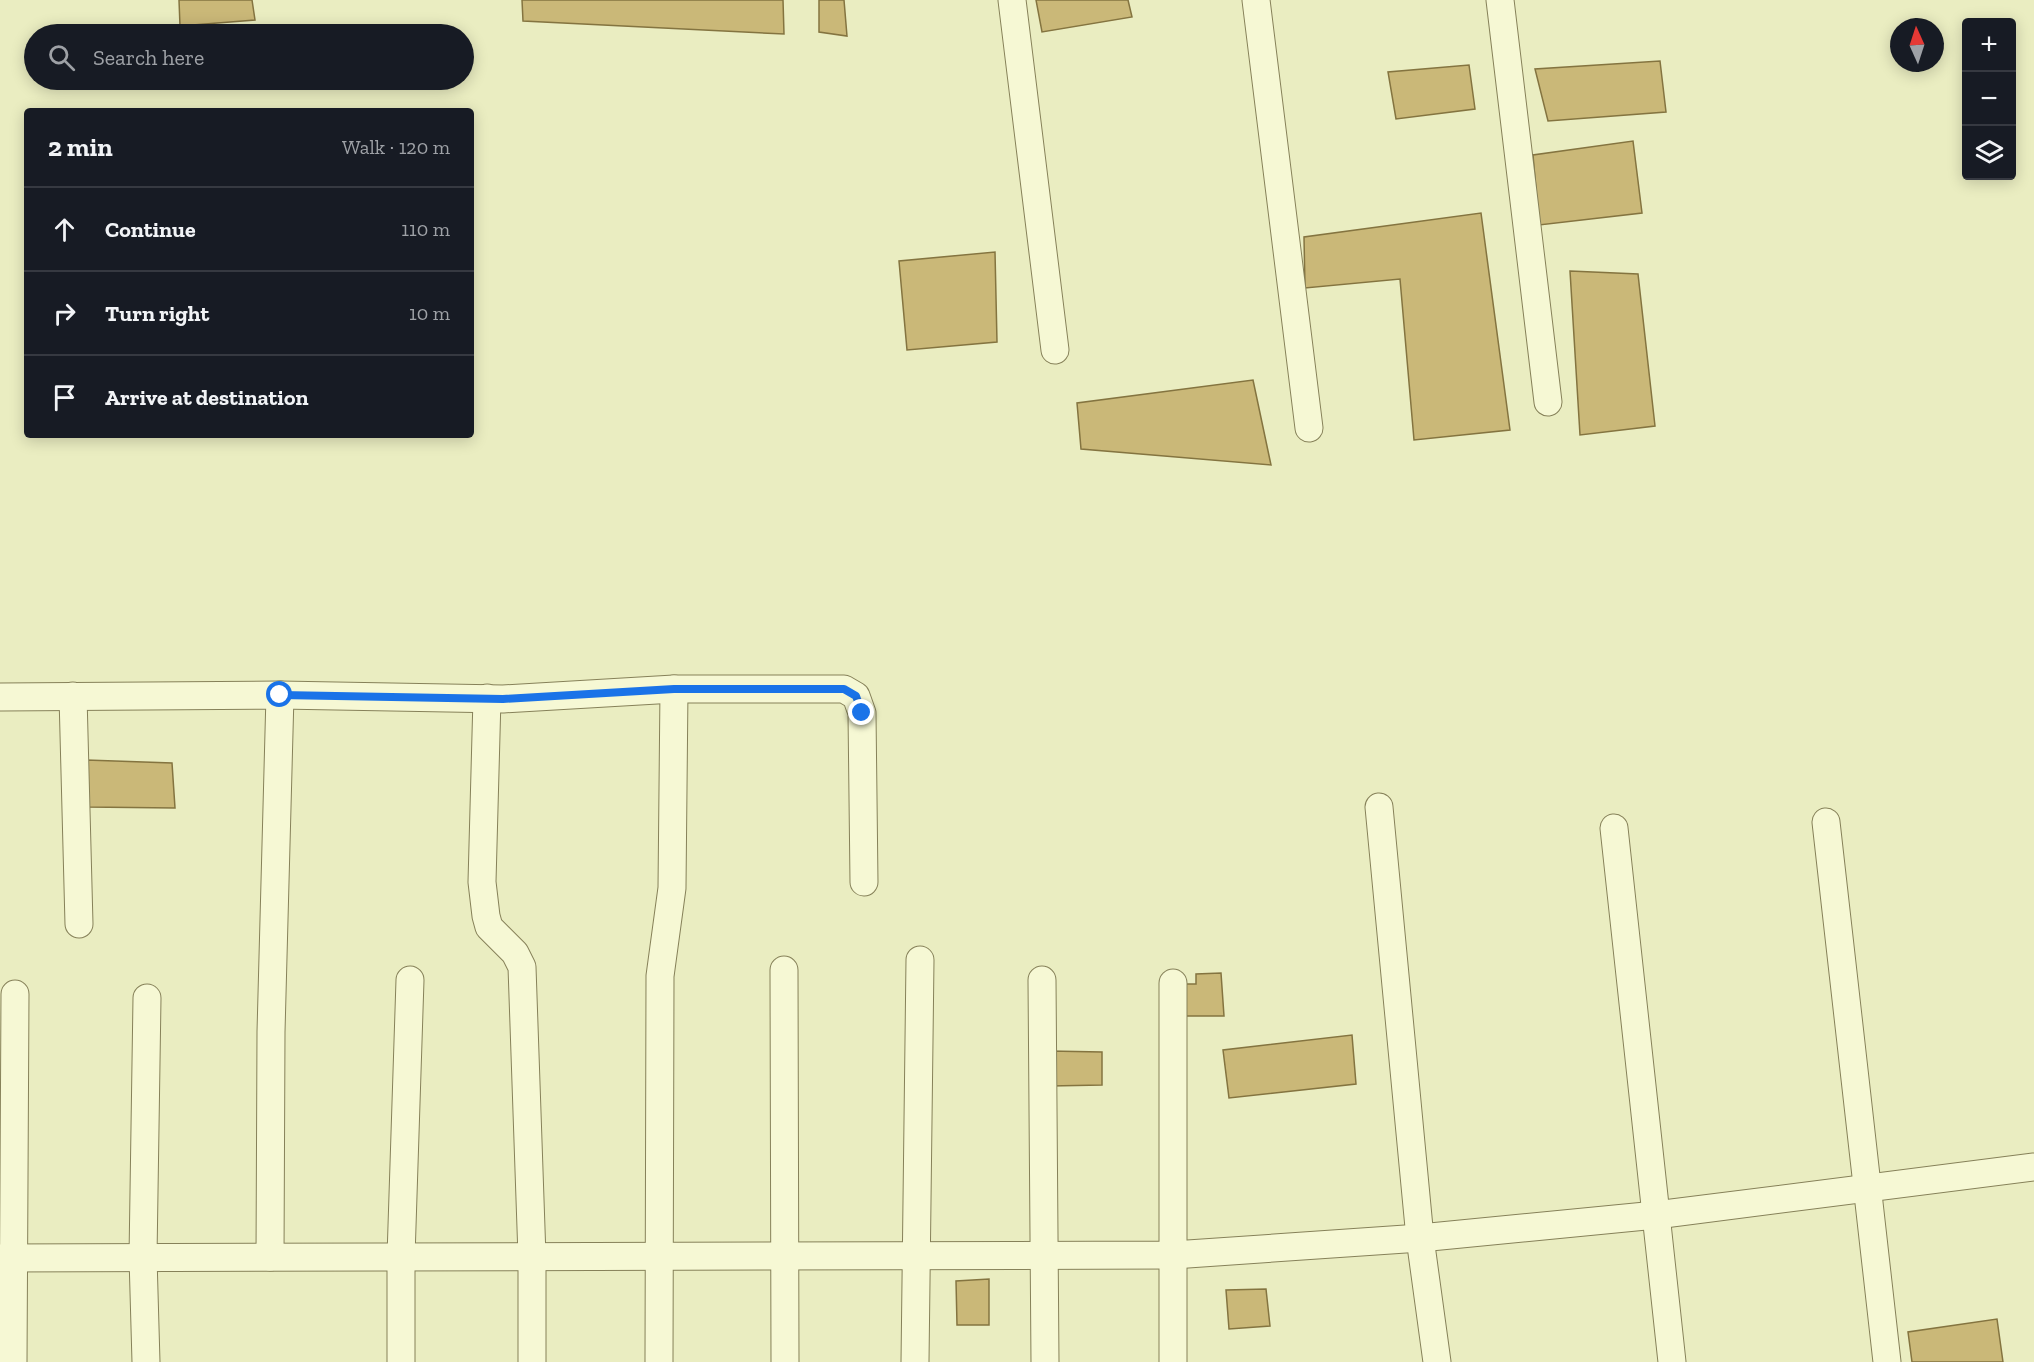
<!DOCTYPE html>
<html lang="en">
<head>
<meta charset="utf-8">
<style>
  :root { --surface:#171b24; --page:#20242c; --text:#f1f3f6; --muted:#9ea1a6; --line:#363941 }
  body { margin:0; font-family:"Zilla Slab",serif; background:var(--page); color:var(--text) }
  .controls { position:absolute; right:18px; top:18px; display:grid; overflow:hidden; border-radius:6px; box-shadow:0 3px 15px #0003 }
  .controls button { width:54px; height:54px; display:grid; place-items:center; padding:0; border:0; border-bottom:2px solid var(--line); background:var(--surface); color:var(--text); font:30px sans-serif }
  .compass { position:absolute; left:1890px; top:18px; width:54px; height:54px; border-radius:50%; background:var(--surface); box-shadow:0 3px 15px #0003; rotate:357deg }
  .stop { position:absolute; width:18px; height:18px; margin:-14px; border:4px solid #1a73e8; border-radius:50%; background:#fff }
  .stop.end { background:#1a73e8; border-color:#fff; box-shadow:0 2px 6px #0008 }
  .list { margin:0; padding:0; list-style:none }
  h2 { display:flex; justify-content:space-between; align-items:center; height:78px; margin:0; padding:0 24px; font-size:26px }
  h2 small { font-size:20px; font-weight:400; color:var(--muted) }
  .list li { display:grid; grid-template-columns:39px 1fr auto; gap:18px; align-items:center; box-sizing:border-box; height:84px; padding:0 24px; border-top:2px solid var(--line) }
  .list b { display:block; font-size:22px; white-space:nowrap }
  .list em { font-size:20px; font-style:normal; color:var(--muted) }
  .icon { flex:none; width:33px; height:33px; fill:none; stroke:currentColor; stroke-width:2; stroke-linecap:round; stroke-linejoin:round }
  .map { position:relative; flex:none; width:2034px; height:1362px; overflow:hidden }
  .search { position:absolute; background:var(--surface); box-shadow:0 3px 15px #0003; left:24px; top:24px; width:450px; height:66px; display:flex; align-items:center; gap:15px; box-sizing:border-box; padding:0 21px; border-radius:33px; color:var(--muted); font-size:22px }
  .panel { position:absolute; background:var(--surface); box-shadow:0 3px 15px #0003; left:24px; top:108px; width:450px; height:330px; border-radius:6px }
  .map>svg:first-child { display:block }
  .building { fill:#cab878; stroke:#847440; stroke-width:1.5 }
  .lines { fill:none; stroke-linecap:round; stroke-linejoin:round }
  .street-casing { stroke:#868159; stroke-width:29 }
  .street { stroke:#f6f8d4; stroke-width:27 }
  .route { stroke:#1a73e8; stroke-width:8 }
</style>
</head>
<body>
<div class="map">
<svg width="2034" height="1362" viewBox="0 0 2034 1362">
  <rect width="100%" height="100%" fill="#eaedc1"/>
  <g class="building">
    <polygon points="179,0 252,0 255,20 180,26"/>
    <polygon points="522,0 783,0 784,34 523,21"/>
    <polygon points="819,0 844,0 847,36 819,32"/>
    <polygon points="1036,0 1128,0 1132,17 1042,32"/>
    <polygon points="1660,61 1666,112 1548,121 1535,69"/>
    <polygon points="1469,65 1475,109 1396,119 1388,72"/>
    <polygon points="1633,141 1642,213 1539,225 1533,155"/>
    <polygon points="1481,213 1510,430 1414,440 1400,279 1305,288 1304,237"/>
    <polygon points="995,252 997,342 907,350 899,261"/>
    <polygon points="1570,271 1638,274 1655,426 1580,435"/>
    <polygon points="1253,380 1271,465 1081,449 1077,403"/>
    <polygon points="86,760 172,763 175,808 87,807"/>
    <polygon points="1221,973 1224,1016 1180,1016 1180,984 1196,984 1196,974"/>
    <polygon points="1352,1035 1356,1084 1229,1098 1223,1050"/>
    <polygon points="1049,1051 1102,1052 1102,1085 1050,1086"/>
    <polygon points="989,1279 989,1325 957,1325 956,1281"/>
    <polygon points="1266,1289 1270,1326 1229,1329 1226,1290"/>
    <polygon points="1997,1319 2003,1362 1912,1362 1908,1332"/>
  </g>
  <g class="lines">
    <defs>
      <g id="street">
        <polyline points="1012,0 1055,350"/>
        <polyline points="1256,0 1309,428"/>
        <polyline points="1500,0 1548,402"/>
        <polyline points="73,696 79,924"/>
        <polyline points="0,697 280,695 503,699 674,689 844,689 856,696 862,713 864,882"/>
        <polyline points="487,698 482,882 486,916 489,927 515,953 522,967 532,1257 532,1362"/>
        <polyline points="1379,807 1420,1238 1437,1362"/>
        <polyline points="1826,822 1887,1362"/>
        <polyline points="1614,828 1672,1362"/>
        <polyline points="784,970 785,1362"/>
        <polyline points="1042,980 1045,1362"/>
        <polyline points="270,1257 271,1032 280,695"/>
        <polyline points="0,1258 1173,1255 1420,1238 1656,1215 2034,1167"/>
        <polyline points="13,1362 15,994"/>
        <polyline points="146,1362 143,1257 147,998"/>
        <polyline points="401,1362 401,1257 410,980"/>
        <polyline points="659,1362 660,976 672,888 674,689"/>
        <polyline points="915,1362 920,960"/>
        <polyline points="1173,1362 1173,983"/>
      </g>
    </defs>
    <use href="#street" class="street-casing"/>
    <use href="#street" class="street"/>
  </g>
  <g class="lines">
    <polyline class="route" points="280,695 503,699 674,689 844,689 856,696 862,713"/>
  </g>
</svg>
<div class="controls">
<button>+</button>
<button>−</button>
<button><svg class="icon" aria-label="layers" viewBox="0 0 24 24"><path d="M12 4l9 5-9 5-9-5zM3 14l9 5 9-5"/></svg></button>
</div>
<svg class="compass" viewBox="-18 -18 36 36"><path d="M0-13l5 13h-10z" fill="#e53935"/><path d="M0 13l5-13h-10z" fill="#9ea1a6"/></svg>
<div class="stop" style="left:280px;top:695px"></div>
<div class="stop end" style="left:862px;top:713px"></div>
<div class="search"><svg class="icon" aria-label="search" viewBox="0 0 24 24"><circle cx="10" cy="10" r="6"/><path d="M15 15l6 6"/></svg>Search here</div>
<section class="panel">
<h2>2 min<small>Walk · 120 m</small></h2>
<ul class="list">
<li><svg class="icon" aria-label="ahead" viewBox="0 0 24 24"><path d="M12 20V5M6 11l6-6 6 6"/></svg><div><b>Continue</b></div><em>110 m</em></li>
<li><svg class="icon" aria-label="right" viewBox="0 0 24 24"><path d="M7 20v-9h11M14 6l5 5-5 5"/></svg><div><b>Turn right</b></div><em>10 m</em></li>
<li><svg class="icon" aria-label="arrive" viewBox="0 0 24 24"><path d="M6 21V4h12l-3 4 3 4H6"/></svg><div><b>Arrive at destination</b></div></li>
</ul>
</section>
</div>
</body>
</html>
